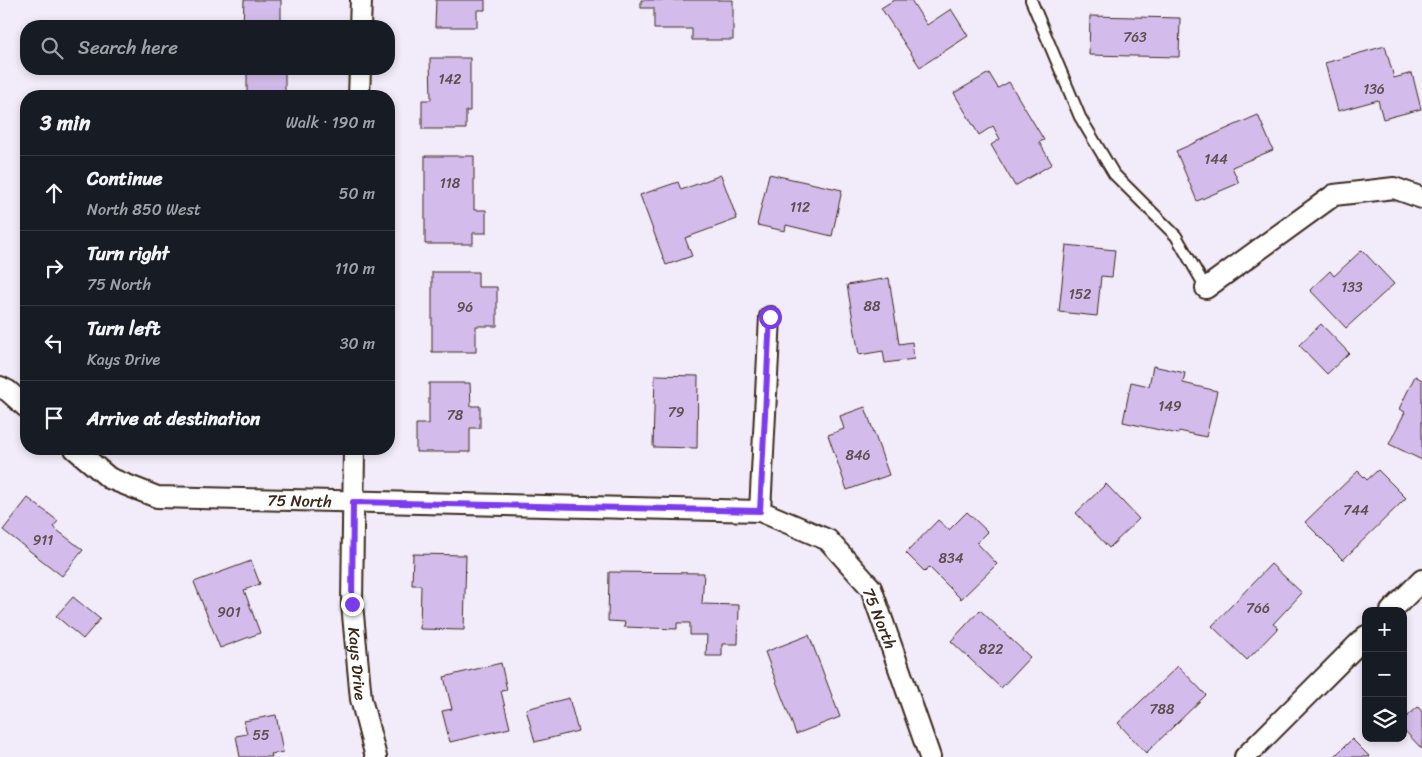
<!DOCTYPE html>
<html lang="en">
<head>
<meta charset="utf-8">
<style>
  :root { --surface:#171b24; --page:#242831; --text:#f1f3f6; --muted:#9ea1a6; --line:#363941 }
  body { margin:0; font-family:Sriracha,sans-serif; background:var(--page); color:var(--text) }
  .controls { position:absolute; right:15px; bottom:15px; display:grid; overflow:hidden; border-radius:10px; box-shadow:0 2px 8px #0003 }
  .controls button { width:45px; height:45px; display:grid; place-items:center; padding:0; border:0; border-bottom:1px solid var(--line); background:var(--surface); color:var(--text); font:25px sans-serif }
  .stop { position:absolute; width:15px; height:15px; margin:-11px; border:4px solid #7c3aed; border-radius:50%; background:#fff }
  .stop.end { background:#7c3aed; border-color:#fff; box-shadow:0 1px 5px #0008 }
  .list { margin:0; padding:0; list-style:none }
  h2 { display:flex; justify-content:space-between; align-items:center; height:65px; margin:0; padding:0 20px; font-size:21px }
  h2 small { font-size:16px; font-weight:400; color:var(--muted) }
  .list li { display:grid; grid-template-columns:32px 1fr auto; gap:15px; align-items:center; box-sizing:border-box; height:75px; padding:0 20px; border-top:1px solid var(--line) }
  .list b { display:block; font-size:19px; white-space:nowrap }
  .list p { margin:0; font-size:16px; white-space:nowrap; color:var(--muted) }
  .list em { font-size:16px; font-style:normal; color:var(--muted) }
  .icon { flex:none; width:28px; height:28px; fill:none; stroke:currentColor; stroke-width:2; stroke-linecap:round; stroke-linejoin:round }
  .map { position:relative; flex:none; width:1422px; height:757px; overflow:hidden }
  .search { position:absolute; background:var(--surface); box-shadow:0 2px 8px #0003; left:20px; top:20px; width:375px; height:55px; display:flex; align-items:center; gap:12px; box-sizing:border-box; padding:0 18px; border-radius:20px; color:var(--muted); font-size:19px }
  .panel { position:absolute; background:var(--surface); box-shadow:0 2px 8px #0003; left:20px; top:90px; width:375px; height:365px; border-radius:20px }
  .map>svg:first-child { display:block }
  .building { fill:#d3bceb; stroke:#3b2a1e }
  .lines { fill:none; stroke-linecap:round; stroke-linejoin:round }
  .lane-casing { stroke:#3b2a1e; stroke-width:14 }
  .street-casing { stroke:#3b2a1e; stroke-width:24 }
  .lane { stroke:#fff; stroke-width:10 }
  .street { stroke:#fff; stroke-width:20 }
  .route { stroke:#7c3aed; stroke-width:6 }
  .labels { text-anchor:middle; stroke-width:4; stroke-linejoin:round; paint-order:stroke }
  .number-label { font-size:14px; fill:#614e51 }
  .street-label { font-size:16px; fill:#3b2a1e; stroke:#fff }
</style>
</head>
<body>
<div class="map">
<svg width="1422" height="757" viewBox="0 0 1422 757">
  <rect width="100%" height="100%" fill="#f2ebf9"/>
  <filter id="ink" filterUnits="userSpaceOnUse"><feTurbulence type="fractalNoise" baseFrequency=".02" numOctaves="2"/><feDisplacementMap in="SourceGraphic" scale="10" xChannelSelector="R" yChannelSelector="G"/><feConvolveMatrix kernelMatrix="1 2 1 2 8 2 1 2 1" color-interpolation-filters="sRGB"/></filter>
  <g filter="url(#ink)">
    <g class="building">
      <polygon points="244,0 281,0 281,26 243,26"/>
      <polygon points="436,0 485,0 485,10 477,10 477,27 435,27"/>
      <polygon points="641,0 733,0 733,40 692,40 692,29 654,29 654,8 641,8"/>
      <polygon points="894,0 911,0 927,25 951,9 968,36 920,67 881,8"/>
      <polygon points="1090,16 1180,18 1179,57 1089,55"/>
      <polygon points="1385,46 1394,78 1412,73 1421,109 1383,119 1378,100 1338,111 1325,63"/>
      <polygon points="430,58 470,58 470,111 466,111 466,129 422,129 422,100 431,100"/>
      <rect x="247" y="69" width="38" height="27"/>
      <polygon points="989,73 998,88 1009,82 1044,140 1039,142 1052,164 1015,186 991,145 1000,139 993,126 979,135 954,93"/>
      <polygon points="1258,115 1273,150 1232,167 1239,183 1197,201 1176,151"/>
      <polygon points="425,156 474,156 474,210 486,210 486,233 473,233 473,244 425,244"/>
      <polygon points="769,174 842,190 832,236 786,225 785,231 757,225"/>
      <polygon points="721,175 737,219 685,238 692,256 666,265 640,195 678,182 681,190"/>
      <polygon points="1066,245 1115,250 1112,277 1101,276 1097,316 1059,312"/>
      <polygon points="1362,250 1394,284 1346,328 1310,290 1330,271 1334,276"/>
      <polygon points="432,272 478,272 478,287 497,287 497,326 476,326 476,352 432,352"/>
      <polygon points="889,278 899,344 912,342 914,359 885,363 883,351 859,355 847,285"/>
      <polygon points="1321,324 1349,353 1327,374 1299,345"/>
      <polygon points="1153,366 1185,373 1183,383 1217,391 1206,437 1179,431 1178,434 1123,422 1131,382 1149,386"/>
      <polygon points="655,375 698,376 697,448 653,447"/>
      <polygon points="1415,376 1422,380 1422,460 1389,444 1405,412 1399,409"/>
      <polygon points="429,383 470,383 471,406 480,406 480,428 470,428 470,452 416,452 416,424 429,424"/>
      <polygon points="865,407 889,475 847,490 828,435 844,429 840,416"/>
      <polygon points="1378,470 1406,498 1343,560 1305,522 1358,471 1367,480"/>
      <polygon points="1106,484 1139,519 1109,548 1076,513"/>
      <polygon points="28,498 58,521 53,527 83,550 62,576 3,530"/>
      <polygon points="967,512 988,532 977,543 997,564 961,599 929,567 925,572 906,553 938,520 949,530"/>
      <polygon points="413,554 466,555 464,630 420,629 421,585 412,585"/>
      <polygon points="251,561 260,584 244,590 260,633 220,648 194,582"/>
      <polygon points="1271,564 1302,593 1273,624 1278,628 1247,660 1212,626"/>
      <polygon points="609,572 704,573 702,604 739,605 738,644 722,644 722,656 706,656 707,635 690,635 690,623 677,623 677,629 624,627 625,622 608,621"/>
      <polygon points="73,597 100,619 83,639 56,616"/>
      <polygon points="980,610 1030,657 1001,688 951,641"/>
      <polygon points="809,635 840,717 796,734 765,652"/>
      <polygon points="501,663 507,690 501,691 510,728 450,742 442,711 452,709 444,677"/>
      <polygon points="1178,666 1206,695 1146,753 1118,723"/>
      <polygon points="569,698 578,731 535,742 526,709"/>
      <polygon points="1418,707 1422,712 1422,749 1403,729 1403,720"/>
      <polygon points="276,715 283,752 271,754 272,757 240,757 236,736 247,734 244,721"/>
      <polygon points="1352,739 1370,757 1334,757"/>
    </g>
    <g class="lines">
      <defs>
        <polyline id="lane" points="1031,0 1080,117 1114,174 1176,236 1206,288"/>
        <g id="street">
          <polyline points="360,26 361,0"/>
          <polyline points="359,96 360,69"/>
          <polyline points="1206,288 1334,195 1394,188 1422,198"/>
          <polyline points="0,387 8,391 26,407"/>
          <path id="s1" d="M 75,449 L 109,478 L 157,497 L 760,511 L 828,540 L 871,588 L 930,757"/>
          <path id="s2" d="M 354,449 L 352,604 L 361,699 L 376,757"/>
          <polyline points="760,511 770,317"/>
          <polyline points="1391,611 1422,580"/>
          <polyline points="1245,757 1366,636"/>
        </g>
      </defs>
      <use href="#lane" class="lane-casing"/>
      <use href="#street" class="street-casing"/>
      <use href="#lane" class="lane"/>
      <use href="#street" class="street"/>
    </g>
  </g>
  <g class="lines" filter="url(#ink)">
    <polyline class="route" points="352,604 353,502 760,511 770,317"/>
  </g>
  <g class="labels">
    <g class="number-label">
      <text x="1135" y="42">763</text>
      <text x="450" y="84">142</text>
      <text x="1374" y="94">136</text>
      <text x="1216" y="164">144</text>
      <text x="450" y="188">118</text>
      <text x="800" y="212">112</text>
      <text x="1352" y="292">133</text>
      <text x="1080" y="299">152</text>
      <text x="872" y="311">88</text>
      <text x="465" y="312">96</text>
      <text x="1170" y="411">149</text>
      <text x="676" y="417">79</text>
      <text x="455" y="420">78</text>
      <text x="858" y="460">846</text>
      <text x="1356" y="515">744</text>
      <text x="43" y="545">911</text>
      <text x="951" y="563">834</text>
      <text x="1258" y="613">766</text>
      <text x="229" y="617">901</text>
      <text x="991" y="654">822</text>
      <text x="1162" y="714">788</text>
      <text x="261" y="740">55</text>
    </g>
    <g class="street-label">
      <text dy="6" stroke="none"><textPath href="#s1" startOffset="239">75 North</textPath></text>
      <text transform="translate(880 618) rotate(68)" y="6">75 North</text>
      <text dy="6" stroke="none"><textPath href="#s2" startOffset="215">Kays Drive</textPath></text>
    </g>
  </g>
</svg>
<div class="controls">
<button>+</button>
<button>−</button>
<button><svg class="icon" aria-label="layers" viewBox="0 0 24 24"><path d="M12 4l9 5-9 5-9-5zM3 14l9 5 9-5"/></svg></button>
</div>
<div class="stop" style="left:770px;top:317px"></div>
<div class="stop end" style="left:352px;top:604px"></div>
<div class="search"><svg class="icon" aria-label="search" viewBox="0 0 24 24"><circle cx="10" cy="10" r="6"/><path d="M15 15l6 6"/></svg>Search here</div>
<section class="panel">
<h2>3 min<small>Walk · 190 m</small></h2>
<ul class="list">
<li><svg class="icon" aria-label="ahead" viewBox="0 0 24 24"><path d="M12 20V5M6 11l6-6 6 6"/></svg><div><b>Continue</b><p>North 850 West</p></div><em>50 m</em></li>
<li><svg class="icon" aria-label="right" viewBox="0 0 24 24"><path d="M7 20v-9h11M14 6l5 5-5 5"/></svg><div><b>Turn right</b><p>75 North</p></div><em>110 m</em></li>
<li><svg class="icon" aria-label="left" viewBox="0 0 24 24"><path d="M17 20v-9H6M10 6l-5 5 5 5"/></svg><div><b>Turn left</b><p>Kays Drive</p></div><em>30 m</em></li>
<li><svg class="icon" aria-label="arrive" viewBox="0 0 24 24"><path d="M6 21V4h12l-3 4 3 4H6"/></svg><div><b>Arrive at destination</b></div></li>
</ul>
</section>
</div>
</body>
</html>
